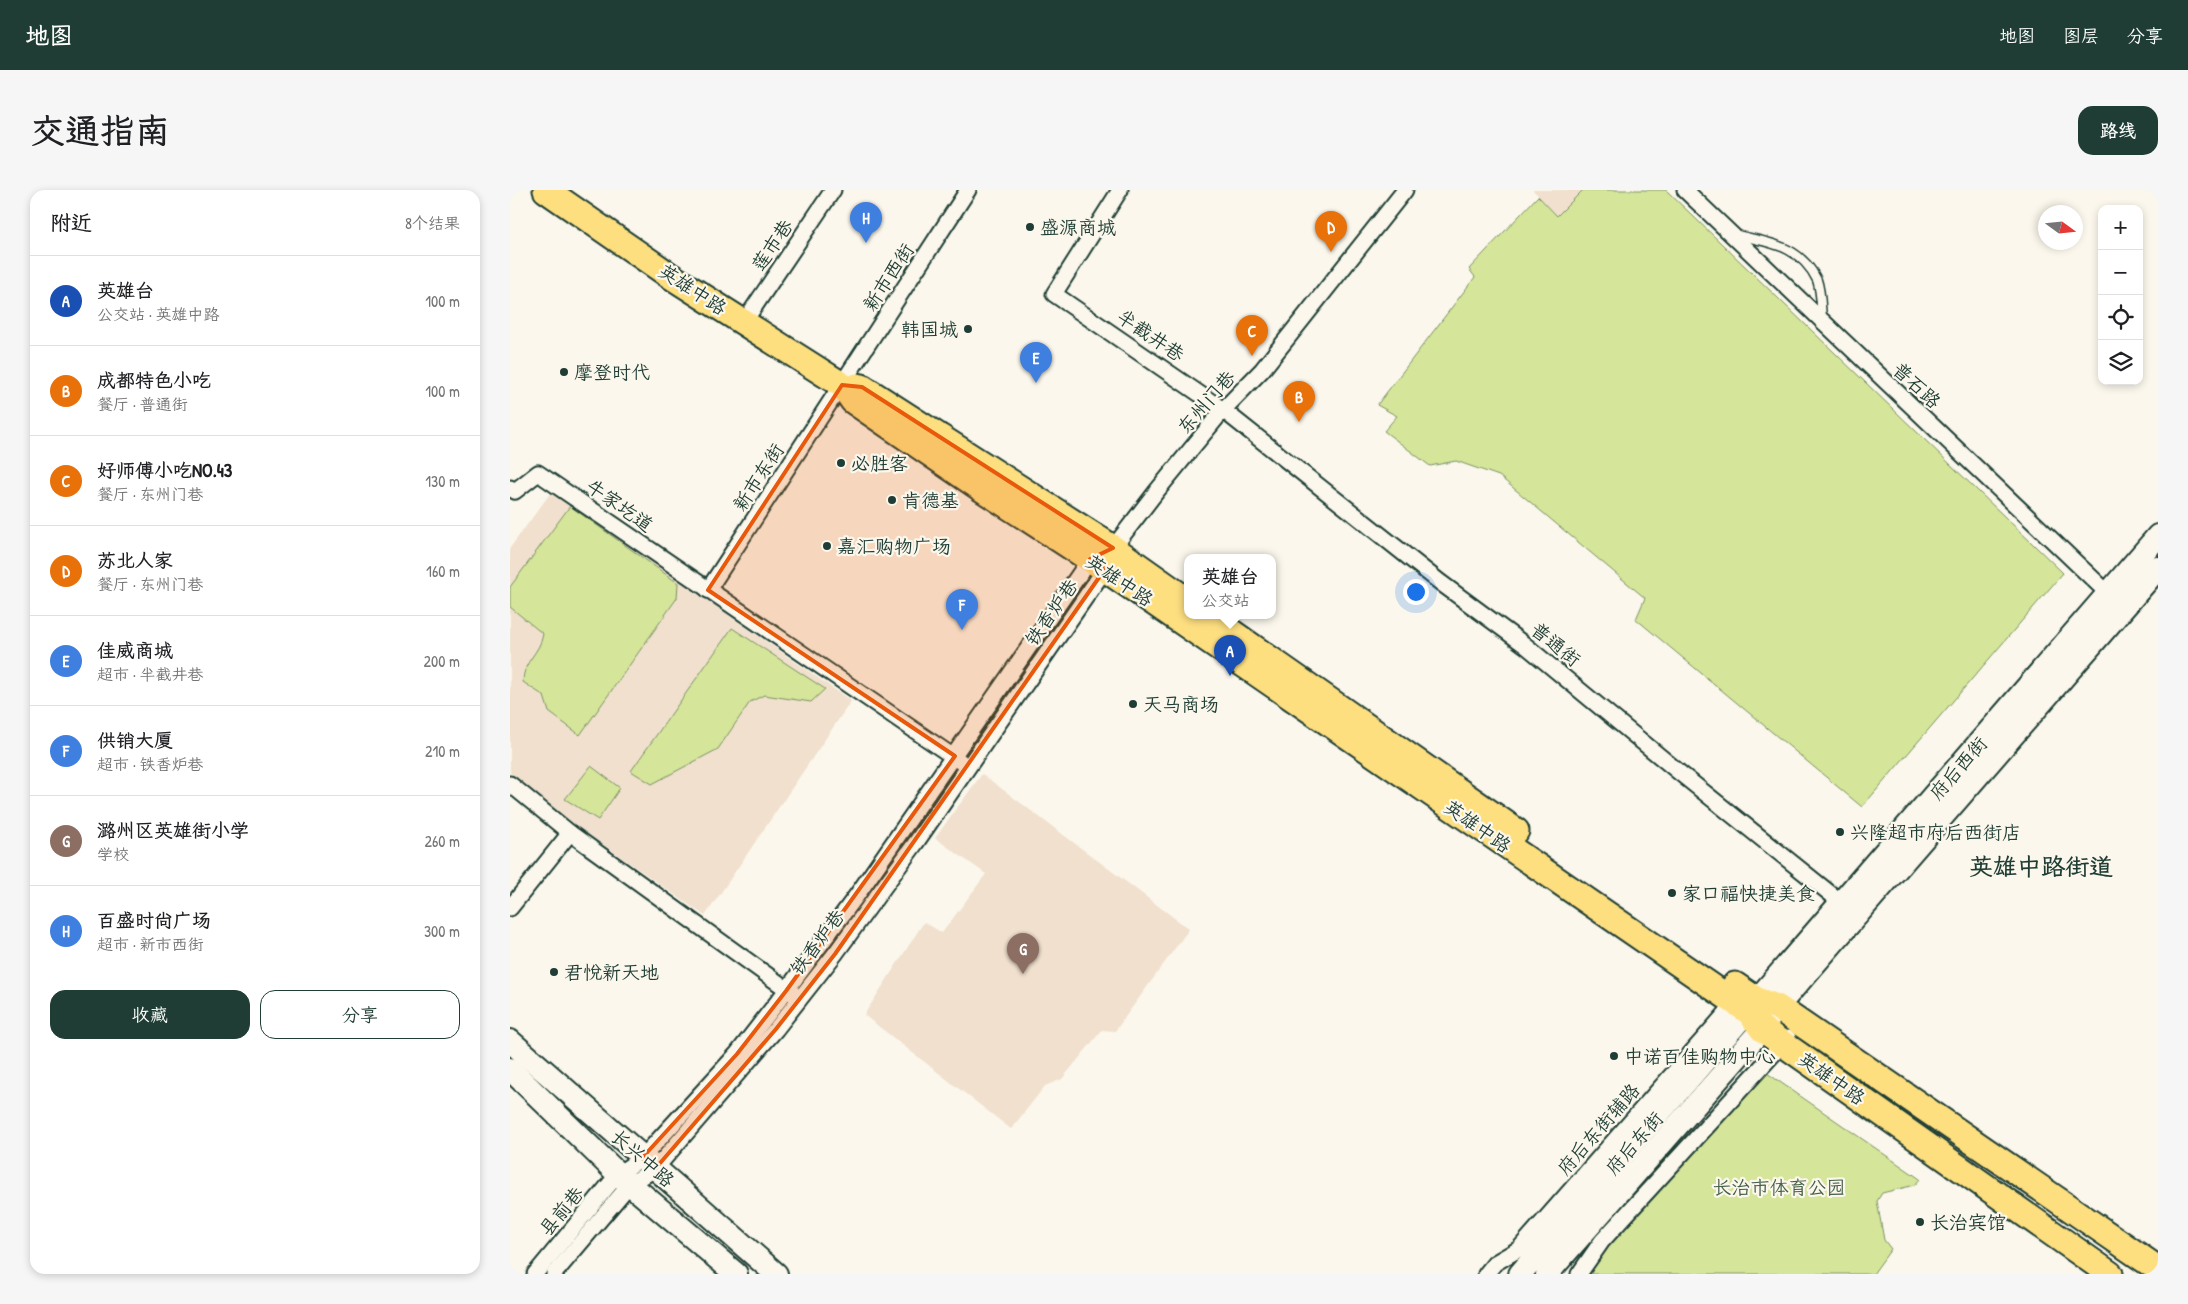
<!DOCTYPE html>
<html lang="zh">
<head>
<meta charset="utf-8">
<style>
  :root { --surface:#fff; --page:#f6f6f6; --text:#202124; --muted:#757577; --line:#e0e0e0; --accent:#1f3d34 }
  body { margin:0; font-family:"Patrick Hand","LXGW WenKai TC",sans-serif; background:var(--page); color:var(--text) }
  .controls { position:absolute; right:15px; top:15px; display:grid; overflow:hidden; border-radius:10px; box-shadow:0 2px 8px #0003 }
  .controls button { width:45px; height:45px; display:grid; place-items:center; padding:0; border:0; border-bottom:1px solid var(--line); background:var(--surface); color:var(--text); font:25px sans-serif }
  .compass { position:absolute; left:1528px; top:15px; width:45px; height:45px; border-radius:50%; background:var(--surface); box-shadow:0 2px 8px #0003; rotate:105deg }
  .you { position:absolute; left:905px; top:401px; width:18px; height:18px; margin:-12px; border:4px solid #fff; border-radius:50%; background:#1a73e8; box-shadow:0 0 0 8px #1a73e833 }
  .badge { display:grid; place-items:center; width:32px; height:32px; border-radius:50%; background:var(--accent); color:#fff; font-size:16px; font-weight:700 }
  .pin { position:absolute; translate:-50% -41px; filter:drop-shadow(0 1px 2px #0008) }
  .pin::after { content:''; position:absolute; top:26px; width:18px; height:15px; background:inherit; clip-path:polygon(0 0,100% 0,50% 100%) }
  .popup { position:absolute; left:674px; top:364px; width:92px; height:65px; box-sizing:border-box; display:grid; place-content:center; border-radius:10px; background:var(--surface); filter:drop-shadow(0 1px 4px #0005); font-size:16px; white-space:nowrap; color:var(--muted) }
  .popup b { font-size:19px; color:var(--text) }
  .popup::after { content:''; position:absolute; left:50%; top:100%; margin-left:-10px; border:10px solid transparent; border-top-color:var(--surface) }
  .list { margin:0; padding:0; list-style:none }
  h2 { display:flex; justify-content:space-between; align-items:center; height:65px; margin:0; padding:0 20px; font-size:21px }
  h2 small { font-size:16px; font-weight:400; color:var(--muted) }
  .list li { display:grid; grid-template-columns:32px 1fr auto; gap:15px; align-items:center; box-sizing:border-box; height:90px; padding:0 20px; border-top:1px solid var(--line) }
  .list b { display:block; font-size:19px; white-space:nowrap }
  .list p { margin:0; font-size:16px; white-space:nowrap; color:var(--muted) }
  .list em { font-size:16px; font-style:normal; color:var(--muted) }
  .actions { display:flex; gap:10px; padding:15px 20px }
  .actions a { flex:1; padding:11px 0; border:1px solid var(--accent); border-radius:15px; text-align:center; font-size:18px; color:var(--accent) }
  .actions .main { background:var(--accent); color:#fff }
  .icon { flex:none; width:28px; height:28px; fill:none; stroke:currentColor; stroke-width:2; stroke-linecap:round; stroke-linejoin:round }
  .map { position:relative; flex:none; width:1648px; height:1084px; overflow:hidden; border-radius:15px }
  header { display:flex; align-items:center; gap:30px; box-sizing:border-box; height:70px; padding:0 25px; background:var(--accent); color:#fff }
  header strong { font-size:24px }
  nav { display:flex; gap:28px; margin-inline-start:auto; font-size:18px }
  .intro { display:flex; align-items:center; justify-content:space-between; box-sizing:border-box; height:120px; padding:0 30px }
  h1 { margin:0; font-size:35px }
  .button { padding:12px 22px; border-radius:15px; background:var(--accent); color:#fff; font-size:18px; font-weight:700 }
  main { display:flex; gap:30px; padding:0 30px }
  aside { flex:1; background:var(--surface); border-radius:15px; box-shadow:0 2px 8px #0003 }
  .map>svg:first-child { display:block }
  .built { fill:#f0e0cd }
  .green { fill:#d5e599; stroke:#7a9166 }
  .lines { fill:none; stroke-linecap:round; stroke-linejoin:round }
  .lane-casing { stroke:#1f3d34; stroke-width:11 }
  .street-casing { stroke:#1f3d34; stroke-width:19 }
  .secondary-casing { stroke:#1f3d34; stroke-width:26 }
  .primary-casing { stroke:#1f3d34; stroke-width:29 }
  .lane { stroke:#fbf7ec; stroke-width:8 }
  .street { stroke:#fbf7ec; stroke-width:15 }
  .secondary { stroke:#fbf7ec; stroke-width:22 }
  .primary { stroke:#fedf80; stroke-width:25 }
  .marked { fill:#e8590c; fill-opacity:0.2; stroke:#e8590c; stroke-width:4; stroke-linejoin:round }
  .poi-dot { fill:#1f3d34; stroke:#fbf7ec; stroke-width:2 }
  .labels { text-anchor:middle; stroke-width:4.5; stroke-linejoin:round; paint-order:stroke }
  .poi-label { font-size:19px; fill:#1f3d34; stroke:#fbf7ec; text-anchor:start }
  .street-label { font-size:19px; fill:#1f3d34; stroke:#fbf7ec }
  .park-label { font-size:19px; fill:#435f48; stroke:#fbf7ec }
  .district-label { font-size:24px; font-weight:bold; fill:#1f3d34; stroke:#fbf7ec }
</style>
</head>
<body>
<header>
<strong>地图</strong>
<nav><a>地图</a><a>图层</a><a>分享</a></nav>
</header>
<div class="intro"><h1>交通指南</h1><a class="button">路线</a></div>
<main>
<aside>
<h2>附近<small>8个结果</small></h2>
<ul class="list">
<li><span class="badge" style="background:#1a4fb4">A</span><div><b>英雄台</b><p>公交站 · 英雄中路</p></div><em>100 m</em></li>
<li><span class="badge" style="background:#e8710a">B</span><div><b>成都特色小吃</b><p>餐厅 · 普通街</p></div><em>100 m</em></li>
<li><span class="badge" style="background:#e8710a">C</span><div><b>好师傅小吃NO.43</b><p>餐厅 · 东州门巷</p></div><em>130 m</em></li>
<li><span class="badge" style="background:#e8710a">D</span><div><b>苏北人家</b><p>餐厅 · 东州门巷</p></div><em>160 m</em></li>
<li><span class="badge" style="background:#3f7fe0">E</span><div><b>佳威商城</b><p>超市 · 半截井巷</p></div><em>200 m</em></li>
<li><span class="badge" style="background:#3f7fe0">F</span><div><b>供销大厦</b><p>超市 · 铁香炉巷</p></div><em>210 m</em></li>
<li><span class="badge" style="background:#8d6e63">G</span><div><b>潞州区英雄街小学</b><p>学校</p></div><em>260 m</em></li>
<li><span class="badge" style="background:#3f7fe0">H</span><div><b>百盛时尚广场</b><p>超市 · 新市西街</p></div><em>300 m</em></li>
</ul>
<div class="actions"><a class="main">收藏</a><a>分享</a></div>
</aside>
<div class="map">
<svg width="1648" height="1084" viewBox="0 0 1648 1084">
  <rect width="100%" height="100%" fill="#fbf7ec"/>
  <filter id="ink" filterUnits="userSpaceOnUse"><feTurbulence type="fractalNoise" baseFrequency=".02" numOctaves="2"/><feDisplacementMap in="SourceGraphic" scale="10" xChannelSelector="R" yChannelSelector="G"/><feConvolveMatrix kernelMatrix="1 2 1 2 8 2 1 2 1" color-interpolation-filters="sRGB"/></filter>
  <g filter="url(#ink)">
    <g class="built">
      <polygon points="1023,0 1073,0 1047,26"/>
      <polygon points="42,301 341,511 195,726 68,637 0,583 0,358"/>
      <polygon points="472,584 679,739 605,841 592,840 552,889 535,896 501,939 354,825 414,732 432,743 476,684 425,648"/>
    </g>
    <g class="green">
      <polygon points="1073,0 1156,0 1553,383 1352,617 1126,429 1135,408 989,286 946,271 920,276 874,241 887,226 867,215 965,87 959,79 1028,6 1047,26"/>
      <path d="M 60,316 L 168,393 L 167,408 L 70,545 L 39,522 L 34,506 L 13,492 C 13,470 30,464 33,444 L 0,417 L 0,397 Z"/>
      <polygon points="222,438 315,499 301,512 254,505 240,512 208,559 142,594 121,581"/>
      <polygon points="81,576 110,598 88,630 55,609"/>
      <polygon points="1257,883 1410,989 1405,995 1372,1003 1367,1011 1374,1050 1381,1059 1363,1084 1074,1084 1087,1065"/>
    </g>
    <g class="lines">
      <defs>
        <path id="lane" d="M 1227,45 C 1260,53 1290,55 1307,90 C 1311,101 1311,117 1312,129"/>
        <g id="street">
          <polyline points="610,0 544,104 713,220 931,393 1015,455 1170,583 1337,717"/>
          <polyline points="1175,0 1605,410"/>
          <polyline points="234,132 323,0"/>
          <polyline points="0,298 5,301 28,283 451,572"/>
          <polyline points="198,400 458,0"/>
          <polyline points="0,594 60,643 285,805"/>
          <polyline points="0,718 60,643"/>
          <polyline points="25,1084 108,984 132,968 227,864 276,801 347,705 580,369 588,366"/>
          <polyline points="44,1084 120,994 145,979 266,839 325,764 405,654 595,379 603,358 646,302 713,220 752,180 895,0"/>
          <polyline points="976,1084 985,1073 1009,1059 1225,813"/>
          <polyline points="1069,1084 1092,1051 1278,848"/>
        </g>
        <g id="secondary">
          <polyline points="0,851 266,1084"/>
          <polyline points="0,879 108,984 226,1084"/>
          <polyline points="1010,1084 1648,346"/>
          <polyline points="1037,1084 1252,839 1267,817 1648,378"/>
        </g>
        <g id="primary">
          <polyline points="36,0 159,85 332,195 343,211 469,297 595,379 1239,822 1252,839 1600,1084"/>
          <polyline points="347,196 352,197 603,358 678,411"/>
          <polyline points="697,425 1006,641"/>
          <polyline points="1225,795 1247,810 1267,817 1648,1079"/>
        </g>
      </defs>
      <use href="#lane" class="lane-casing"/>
      <use href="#street" class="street-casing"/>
      <use href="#secondary" class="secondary-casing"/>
      <use href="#primary" class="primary-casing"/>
      <use href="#lane" class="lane"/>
      <use href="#street" class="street"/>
      <use href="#secondary" class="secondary"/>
      <use href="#primary" class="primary"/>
    </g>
  </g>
  <path class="marked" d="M 332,195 L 352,197 L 603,358 L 580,369 L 595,379 L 325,764 L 266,839 L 145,979 L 132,968 L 227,864 L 276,801 L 445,566 L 198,400 Z"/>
  <g class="poi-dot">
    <circle cx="520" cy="37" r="5"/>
    <circle cx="458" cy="139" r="5"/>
    <circle cx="54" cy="182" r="5"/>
    <circle cx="331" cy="273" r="5"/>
    <circle cx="382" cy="310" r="5"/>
    <circle cx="317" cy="356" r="5"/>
    <circle cx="623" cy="514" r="5"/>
    <circle cx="1330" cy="642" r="5"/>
    <circle cx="1162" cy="703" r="5"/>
    <circle cx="44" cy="782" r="5"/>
    <circle cx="1104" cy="866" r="5"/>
    <circle cx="1410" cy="1032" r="5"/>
  </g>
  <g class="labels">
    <g class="poi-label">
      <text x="530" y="44">盛源商城</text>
      <text x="448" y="146" text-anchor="end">韩国城</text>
      <text x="64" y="189">摩登时代</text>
      <text x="341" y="280">必胜客</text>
      <text x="392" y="317">肯德基</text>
      <text x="327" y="363">嘉汇购物广场</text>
      <text x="633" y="521">天马商场</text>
      <text x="1340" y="649">兴隆超市府后西街店</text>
      <text x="1172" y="710">家口福快捷美食</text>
      <text x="54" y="789">君悦新天地</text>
      <text x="1114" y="873">中诺百佳购物中心</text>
      <text x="1420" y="1039">长治宾馆</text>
    </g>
    <g class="street-label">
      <text transform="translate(262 55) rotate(-56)" y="7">莲市巷</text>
      <text transform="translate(378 87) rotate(-57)" y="7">新市西街</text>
      <text transform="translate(183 99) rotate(33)" y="7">英雄中路</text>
      <text transform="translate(641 145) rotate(34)" y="7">半截井巷</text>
      <text transform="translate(1407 195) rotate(43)" y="7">普石路</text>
      <text transform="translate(696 212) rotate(-49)" y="7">东州门巷</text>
      <text transform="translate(248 287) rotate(-57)" y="7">新市东街</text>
      <text transform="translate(110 315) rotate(35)" y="7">牛家圪道</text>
      <text transform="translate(610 390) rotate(34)" y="7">英雄中路</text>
      <text transform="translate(541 422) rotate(-55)" y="7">铁香炉巷</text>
      <text transform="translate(1046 454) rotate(39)" y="7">普通街</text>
      <text transform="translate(1448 578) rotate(-49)" y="7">府后西街</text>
      <text transform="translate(968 636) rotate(35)" y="7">英雄中路</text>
      <text transform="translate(307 752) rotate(-53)" y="7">铁香炉巷</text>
      <text transform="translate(1322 888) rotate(35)" y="7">英雄中路</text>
      <text transform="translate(1088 939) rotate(-49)" y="7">府后东街辅路</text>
      <text transform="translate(1124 953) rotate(-49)" y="7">府后东街</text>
      <text transform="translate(133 968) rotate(41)" y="7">长兴中路</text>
      <text transform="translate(51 1021) rotate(-50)" y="7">县前巷</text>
    </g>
    <g class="park-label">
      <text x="1269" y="1004">长治市体育公园</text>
    </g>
    <g class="district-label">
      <text x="1531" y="685">英雄中路街道</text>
    </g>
  </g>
</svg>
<div class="controls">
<button>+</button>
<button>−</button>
<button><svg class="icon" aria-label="locate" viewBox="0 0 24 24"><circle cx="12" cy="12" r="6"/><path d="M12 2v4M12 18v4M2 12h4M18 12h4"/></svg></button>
<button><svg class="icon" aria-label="layers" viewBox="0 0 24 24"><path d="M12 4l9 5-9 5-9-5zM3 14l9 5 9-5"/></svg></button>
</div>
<svg class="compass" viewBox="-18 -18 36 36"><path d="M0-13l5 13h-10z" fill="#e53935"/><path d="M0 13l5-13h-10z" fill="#757577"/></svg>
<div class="you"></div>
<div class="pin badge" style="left:720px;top:486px;background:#1a4fb4">A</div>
<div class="popup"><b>英雄台</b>公交站</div>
<div class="pin badge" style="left:789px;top:232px;background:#e8710a">B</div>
<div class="pin badge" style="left:742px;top:166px;background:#e8710a">C</div>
<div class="pin badge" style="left:821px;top:62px;background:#e8710a">D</div>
<div class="pin badge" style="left:526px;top:193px;background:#3f7fe0">E</div>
<div class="pin badge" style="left:452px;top:440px;background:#3f7fe0">F</div>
<div class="pin badge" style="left:513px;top:784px;background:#8d6e63">G</div>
<div class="pin badge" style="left:356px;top:53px;background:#3f7fe0">H</div>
</div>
</main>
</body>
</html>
